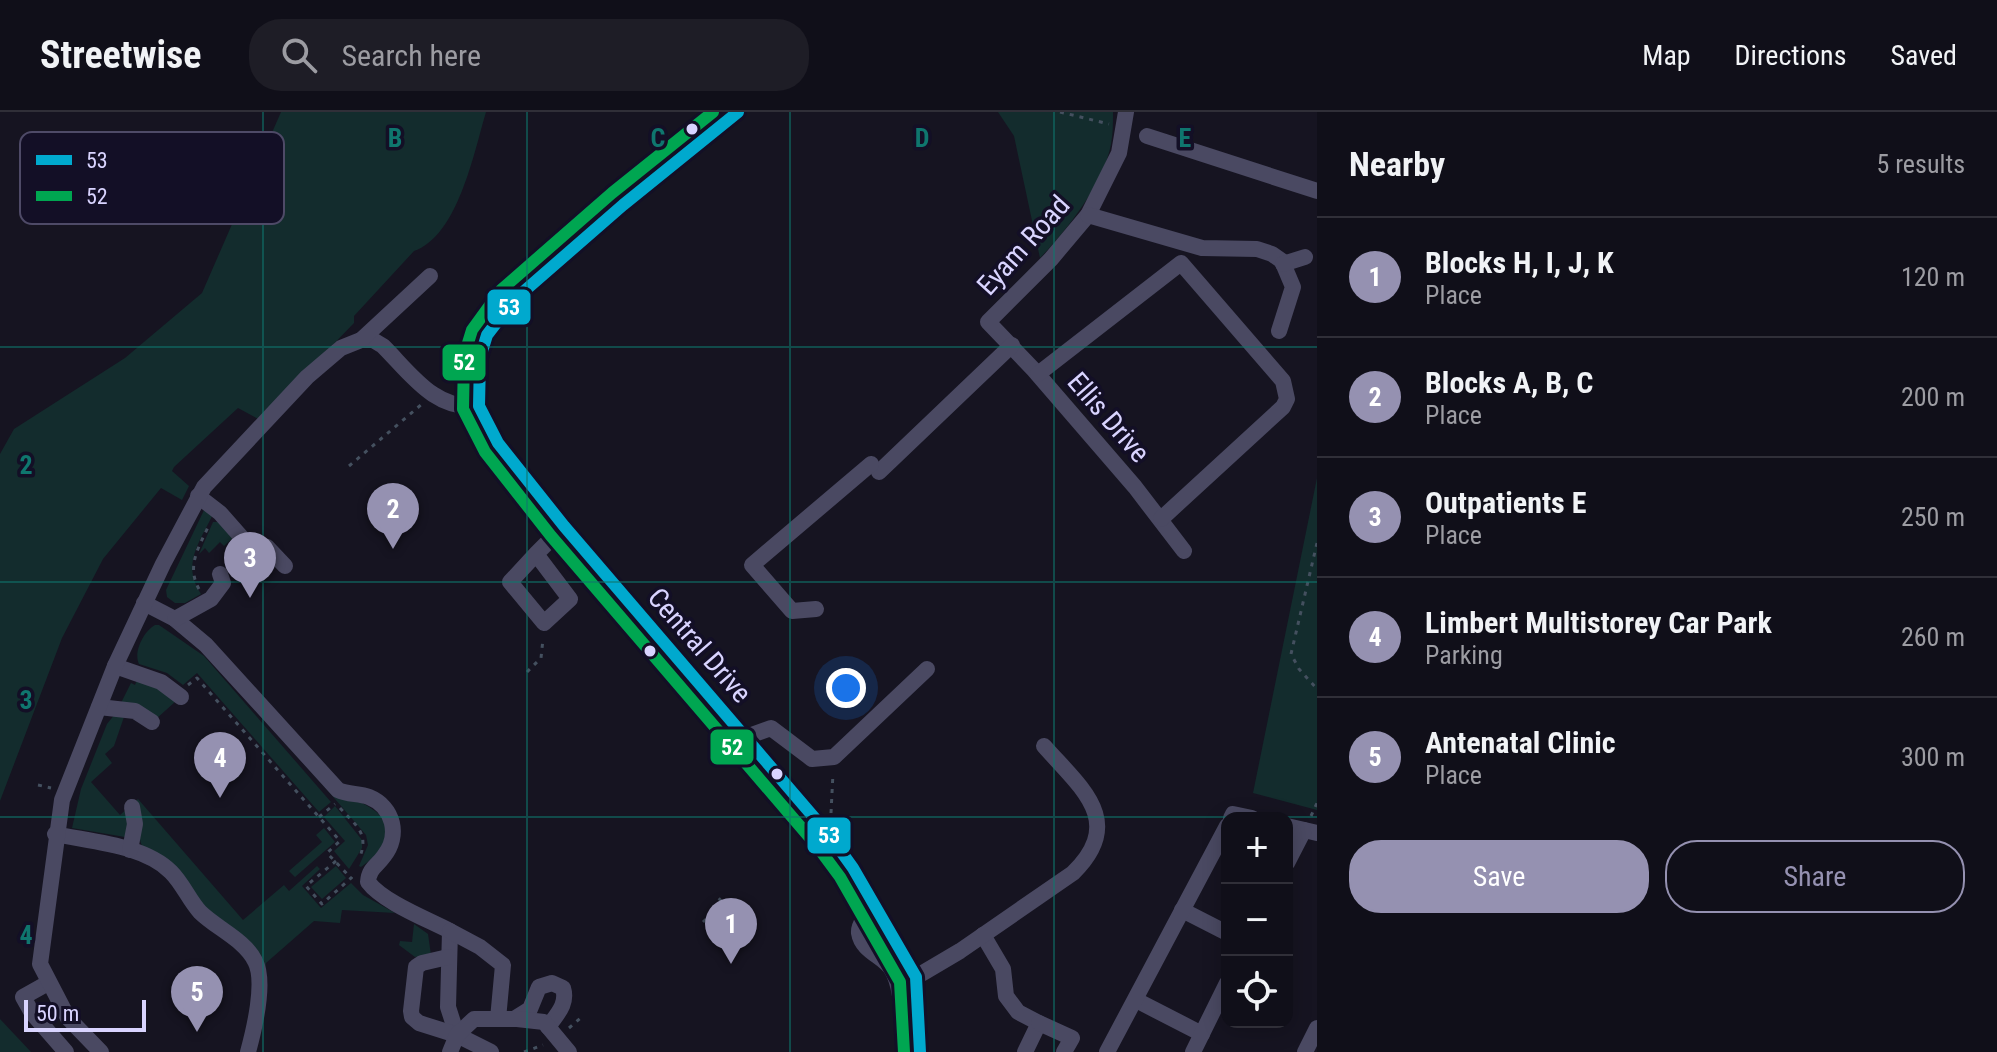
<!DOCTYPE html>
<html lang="en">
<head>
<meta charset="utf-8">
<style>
  :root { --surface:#100f19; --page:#1e1d26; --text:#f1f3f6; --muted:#9c9ca2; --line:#302f38; --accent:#9591b1 }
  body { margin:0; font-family:"Roboto Condensed",sans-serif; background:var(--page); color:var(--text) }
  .controls { position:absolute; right:24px; bottom:24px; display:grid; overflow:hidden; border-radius:16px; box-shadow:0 4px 20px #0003 }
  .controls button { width:72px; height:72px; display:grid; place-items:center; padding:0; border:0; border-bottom:2px solid var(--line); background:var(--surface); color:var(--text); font:40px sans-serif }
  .scale { position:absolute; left:24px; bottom:20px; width:122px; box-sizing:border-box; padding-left:8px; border:4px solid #d9d4ff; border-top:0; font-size:22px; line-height:28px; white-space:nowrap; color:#d9d4ff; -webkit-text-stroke:6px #130f26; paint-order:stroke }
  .you { position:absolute; left:846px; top:576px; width:28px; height:28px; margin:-20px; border:6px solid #fff; border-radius:50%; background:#1a73e8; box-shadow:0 0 0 12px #1a73e833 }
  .badge { display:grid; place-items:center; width:52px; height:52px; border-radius:50%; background:var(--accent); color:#fff; font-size:26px; font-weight:700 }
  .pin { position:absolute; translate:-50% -66px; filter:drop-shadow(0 2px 4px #0008) }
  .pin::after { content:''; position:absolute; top:42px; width:28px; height:24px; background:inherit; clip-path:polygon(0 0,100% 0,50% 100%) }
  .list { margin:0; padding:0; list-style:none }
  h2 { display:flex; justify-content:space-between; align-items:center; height:104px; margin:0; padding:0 32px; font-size:34px }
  h2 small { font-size:26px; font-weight:400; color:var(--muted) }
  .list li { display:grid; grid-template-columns:52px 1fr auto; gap:24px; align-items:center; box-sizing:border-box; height:120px; padding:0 32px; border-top:2px solid var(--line) }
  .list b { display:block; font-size:30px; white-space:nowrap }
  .list p { margin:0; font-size:26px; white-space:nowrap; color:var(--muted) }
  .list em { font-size:26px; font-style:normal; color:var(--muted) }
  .actions { display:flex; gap:16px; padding:24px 32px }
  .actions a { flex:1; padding:18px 0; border:2px solid var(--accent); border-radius:32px; text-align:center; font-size:28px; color:var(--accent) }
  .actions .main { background:var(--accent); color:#fff }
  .icon { flex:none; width:44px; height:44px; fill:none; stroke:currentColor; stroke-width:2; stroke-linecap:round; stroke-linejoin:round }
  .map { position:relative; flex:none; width:1317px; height:940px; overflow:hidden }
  header { display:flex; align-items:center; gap:48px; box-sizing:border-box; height:112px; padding:0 40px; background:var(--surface); border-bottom:2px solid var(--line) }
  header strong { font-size:38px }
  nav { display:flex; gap:44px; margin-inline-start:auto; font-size:28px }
  .search { width:560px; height:72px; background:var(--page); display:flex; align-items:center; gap:20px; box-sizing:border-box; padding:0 28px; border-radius:32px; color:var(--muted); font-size:30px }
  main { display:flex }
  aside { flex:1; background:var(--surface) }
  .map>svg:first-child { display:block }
  .green { fill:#132c2d }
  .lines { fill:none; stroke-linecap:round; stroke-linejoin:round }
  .path { stroke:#44505f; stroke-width:3; stroke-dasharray:4 6; stroke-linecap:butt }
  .minor { stroke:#4a4962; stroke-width:16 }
  .bus-1-casing { stroke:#130f26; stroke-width:18 }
  .bus-2-casing { stroke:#130f26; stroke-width:18 }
  .bus-1 { stroke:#00a9ce; stroke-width:12 }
  .bus-2 { stroke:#00a651; stroke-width:12 }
  .grid { fill:none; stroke:#0f766e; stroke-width:2; stroke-opacity:0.55 }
  .bus-dot { fill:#d9d4ff; stroke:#130f26; stroke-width:3 }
  .labels { text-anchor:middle; stroke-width:7; stroke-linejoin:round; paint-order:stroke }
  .street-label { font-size:28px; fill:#d9d4ff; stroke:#130f26 }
  .key { fill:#130f26; stroke:#4e4a67; stroke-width:2 }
  .key-label { font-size:22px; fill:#d9d4ff }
  .grid-label { font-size:26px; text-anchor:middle; font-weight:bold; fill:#0f766e; stroke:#130f26; stroke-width:7; stroke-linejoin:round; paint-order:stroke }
  .line-badge { stroke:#130f26; stroke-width:3 }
  .badge-label { font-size:22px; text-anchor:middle; font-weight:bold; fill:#fff }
</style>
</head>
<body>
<header>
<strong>Streetwise</strong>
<div class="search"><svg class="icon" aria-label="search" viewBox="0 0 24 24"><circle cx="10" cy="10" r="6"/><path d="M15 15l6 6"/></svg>Search here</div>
<nav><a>Map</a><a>Directions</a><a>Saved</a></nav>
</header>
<main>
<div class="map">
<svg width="1317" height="940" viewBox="0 0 1317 940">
  <rect width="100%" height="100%" fill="#161421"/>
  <g class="green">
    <path d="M 281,0 L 486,0 C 474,40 458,124 414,139 L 354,204 L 354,211 L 260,308 L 238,296 L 174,355 L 172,359 L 189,374 L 182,388 L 161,376 L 103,447 L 62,526 L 0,689 L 0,342 L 14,317 L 125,246 L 202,181 Z"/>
    <path d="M 998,0 L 1113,0 C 1113,11 1113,22 1111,32 C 1104,71 1067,118 1040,146 L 1014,24 Z"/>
    <polygon points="1317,366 1317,698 1253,681"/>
    <path d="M 205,396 L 213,402 C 200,430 181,452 201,482 L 185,491 L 175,491 L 167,485 L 166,478 Z"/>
    <polygon points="213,410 220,410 236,423 224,434 220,430 209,441 205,436 199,442"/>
    <path d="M 155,513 L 159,513 L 204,544 L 331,690 L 319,700 L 197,561 L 183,573 L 167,561 L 139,552 C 133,540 144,519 155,513 Z"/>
    <polygon points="137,568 159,574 176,589 156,607 121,591 131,571 135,573"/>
    <polygon points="115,602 125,602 114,634 105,642 112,651 91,670 120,703 127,697 130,704 125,725 72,716 81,677 107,612"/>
    <path d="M 323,673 C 364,691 424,711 361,755 L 359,754 L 368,733 L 366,723 Z"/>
    <path d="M 138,687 L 243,808 L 284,773 L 289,779 L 317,754 L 320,757 L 302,774 L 321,796 L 351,771 L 363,783 L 395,801 L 342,798 L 340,811 L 314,809 L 266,851 L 265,869 L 222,814 L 142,734 C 135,717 147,709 134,691 Z"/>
    <polygon points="335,694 362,728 362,736 349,757 334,739 345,729 324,705"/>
    <polygon points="324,716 335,730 295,765 289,759 322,730 316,723"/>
    <polygon points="336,754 346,766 322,787 311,775"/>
    <polygon points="414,812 428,822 431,843 415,845 399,833 400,829 412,830"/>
    <polygon points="0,907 31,940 0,940"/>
  </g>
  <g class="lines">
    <g class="path">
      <polyline points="1060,0 1109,12"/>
      <polyline points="349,354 422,292"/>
      <polyline points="1317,431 1291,542 1299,557 1317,577"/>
      <path d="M 199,477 C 186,454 199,435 209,413"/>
      <polyline points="527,560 541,546 543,527"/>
      <polyline points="188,573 197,566 340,729 327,741 352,767"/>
      <polyline points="38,673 51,676"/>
      <path d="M 340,696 C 356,714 370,721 359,747"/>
      <polyline points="831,701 833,661"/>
      <polyline points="1311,704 1317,691"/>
      <polyline points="319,705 335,692"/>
      <polyline points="336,749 306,774 322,792 352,765"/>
      <polyline points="703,810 723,791 715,782"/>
      <polyline points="569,916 584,903"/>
      <polyline points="524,940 543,933"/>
    </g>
    <g class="minor">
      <polyline points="738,0 623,93 514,188 487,223 480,246 479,294 498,331 564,414 830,724 853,756 916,865 920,940"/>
      <polyline points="1126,0 1119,41 1088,103 1051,147 988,210 1034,258 1135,375 1184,439"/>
      <polyline points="1147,24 1317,79"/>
      <polyline points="1088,103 1202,136 1257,137 1272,142 1282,149 1293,175 1279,219"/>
      <polyline points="1283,152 1305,145"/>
      <path d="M 361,228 L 373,228 L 383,234 C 411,262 435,299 479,294"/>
      <polyline points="1038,262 1181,151 1283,269 1287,287 1283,295 1161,407"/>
      <polyline points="879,360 1012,233"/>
      <polyline points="198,384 220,401 258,444 267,435 285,454"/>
      <polyline points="536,442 510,470 544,511 570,487 536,442 564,414"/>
      <path d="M 144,491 L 175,507 L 206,533 L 338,678 C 348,683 359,681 369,685 C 394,695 400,724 384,744 C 377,754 369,756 368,770 C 383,790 427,807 450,819 L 448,895 L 457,923"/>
      <polyline points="816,497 792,499 752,453 871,352"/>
      <polyline points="175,507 211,487 223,471 220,462"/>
      <polyline points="115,554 161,570 181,585"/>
      <polyline points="99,595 135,599 152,610"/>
      <polyline points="746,625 771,616 812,647 834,645 927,557"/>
      <polyline points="1231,706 1233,702 1252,706"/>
      <polyline points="1287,714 1317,721"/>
      <path d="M 55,722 C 92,730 144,733 171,760 C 183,772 189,788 200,800 C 216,816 245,828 255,849 C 266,869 254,918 248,940"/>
      <polyline points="130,738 135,712 132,695"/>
      <polyline points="1287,751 1304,718"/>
      <path d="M 875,794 C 869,801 858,811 859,821 C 862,840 884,844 892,858 C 904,878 901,917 906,940"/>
      <polyline points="1182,798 1227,821"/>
      <polyline points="450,819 480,835 503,853 498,907"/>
      <polyline points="983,823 1003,857 1006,884 1018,900 1039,911 1025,940"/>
      <polyline points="448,845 422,851 416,855 411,899 412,905 419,911 457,923 491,940"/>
      <path d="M 916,865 L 960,839 L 1073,761 C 1126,709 1081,676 1044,634"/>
      <polyline points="48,871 23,885 32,901 66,940"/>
      <polyline points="1136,888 1202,922"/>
      <path d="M 514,907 L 530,897 L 539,875 L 552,871 L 563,876 C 568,892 557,902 548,915"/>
      <polyline points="1039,911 1072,926 1064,940"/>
      <polyline points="101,940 68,906 40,852 62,688 115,554 163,452 204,375 307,265 341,236 361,228 430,164"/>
      <polyline points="450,940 457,923 474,907 517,907 544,910 569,940"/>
      <polyline points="1107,940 1227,714"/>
      <polyline points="1193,940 1227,871"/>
      <polyline points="1305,940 1317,916"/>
    </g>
    <defs>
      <polyline id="bus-1" points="738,0 623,93 514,188 487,223 480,246 479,294 498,331 564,414 830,724 853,756 916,865 920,940"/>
      <polyline id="bus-2" points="713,0 612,81 501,178 472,218 464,244 463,297 485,340 551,424 817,734 840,765 900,870 904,940"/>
    </defs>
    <use href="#bus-1" class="bus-1-casing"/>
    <use href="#bus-2" class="bus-2-casing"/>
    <use href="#bus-1" class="bus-1"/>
    <use href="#bus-2" class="bus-2"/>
  </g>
  <path class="grid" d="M 263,0 L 263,940M 527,0 L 527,940M 790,0 L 790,940M 1054,0 L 1054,940M 0,235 L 1317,235M 0,470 L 1317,470M 0,705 L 1317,705"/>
  <g class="bus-dot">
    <circle cx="692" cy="17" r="7"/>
    <circle cx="650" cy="539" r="7"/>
    <circle cx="777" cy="662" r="7"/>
  </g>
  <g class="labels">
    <g class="street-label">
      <text transform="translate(1023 133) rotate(-48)" y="10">Eyam Road</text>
      <text transform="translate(1109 305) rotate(49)" y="10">Ellis Drive</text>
      <text transform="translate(700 533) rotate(49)" y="10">Central Drive</text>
    </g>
  </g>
  <rect x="20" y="20" width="264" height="92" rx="12" class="key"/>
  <rect x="36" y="43" width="36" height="10" fill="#00a9ce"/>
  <rect x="36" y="79" width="36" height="10" fill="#00a651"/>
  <g class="key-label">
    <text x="86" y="56">53</text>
    <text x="86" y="92">52</text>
  </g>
  <g class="grid-label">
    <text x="395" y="35">B</text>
    <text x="658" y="35">C</text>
    <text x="922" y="35">D</text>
    <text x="1185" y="35">E</text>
    <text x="26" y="362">2</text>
    <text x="26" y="597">3</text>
    <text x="26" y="832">4</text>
  </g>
  <g class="line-badge">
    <rect x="486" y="176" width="46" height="38" rx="8" fill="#00a9ce"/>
    <rect x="441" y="231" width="46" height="39" rx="8" fill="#00a651"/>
    <rect x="709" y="616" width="46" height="38" rx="8" fill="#00a651"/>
    <rect x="806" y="704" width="46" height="39" rx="8" fill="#00a9ce"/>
  </g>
  <g class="badge-label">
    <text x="509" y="203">53</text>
    <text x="464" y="258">52</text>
    <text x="732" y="643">52</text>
    <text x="829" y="731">53</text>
  </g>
</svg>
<div class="controls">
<button>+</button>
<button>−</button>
<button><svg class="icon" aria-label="locate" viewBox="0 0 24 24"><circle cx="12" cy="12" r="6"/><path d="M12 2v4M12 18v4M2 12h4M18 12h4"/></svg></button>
</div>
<div class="scale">50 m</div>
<div class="you"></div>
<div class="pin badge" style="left:731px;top:852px">1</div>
<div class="pin badge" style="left:393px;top:437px">2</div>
<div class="pin badge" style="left:250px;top:486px">3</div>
<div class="pin badge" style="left:220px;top:686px">4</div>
<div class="pin badge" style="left:197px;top:920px">5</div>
</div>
<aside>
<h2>Nearby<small>5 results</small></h2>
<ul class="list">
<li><span class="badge">1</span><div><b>Blocks H, I, J, K</b><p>Place</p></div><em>120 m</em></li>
<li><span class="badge">2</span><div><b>Blocks A, B, C</b><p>Place</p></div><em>200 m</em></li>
<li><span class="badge">3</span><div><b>Outpatients E</b><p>Place</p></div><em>250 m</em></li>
<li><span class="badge">4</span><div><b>Limbert Multistorey Car Park</b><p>Parking</p></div><em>260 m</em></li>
<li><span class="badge">5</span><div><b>Antenatal Clinic</b><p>Place</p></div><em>300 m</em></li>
</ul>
<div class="actions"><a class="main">Save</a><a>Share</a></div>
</aside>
</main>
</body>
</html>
